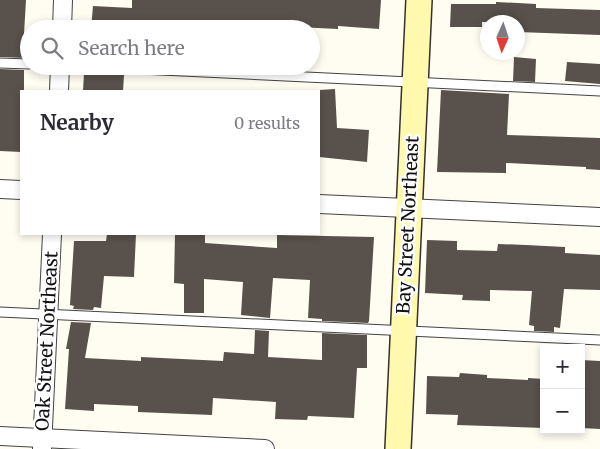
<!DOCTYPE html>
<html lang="en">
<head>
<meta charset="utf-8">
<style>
  :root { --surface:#fff; --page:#f2f2f3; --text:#2b2b33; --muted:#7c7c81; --line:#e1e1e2 }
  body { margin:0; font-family:Merriweather,serif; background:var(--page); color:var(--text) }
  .controls { position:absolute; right:15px; bottom:15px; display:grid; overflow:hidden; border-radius:0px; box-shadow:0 2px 8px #0003 }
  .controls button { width:45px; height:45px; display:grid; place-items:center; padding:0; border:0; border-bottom:1px solid var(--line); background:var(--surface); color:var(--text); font:25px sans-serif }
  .compass { position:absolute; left:480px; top:15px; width:45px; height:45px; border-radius:50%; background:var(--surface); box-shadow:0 2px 8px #0003; rotate:183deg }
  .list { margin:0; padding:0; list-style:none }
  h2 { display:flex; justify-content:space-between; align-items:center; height:65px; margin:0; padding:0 20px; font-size:21px }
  h2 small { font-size:16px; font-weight:400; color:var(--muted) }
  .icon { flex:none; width:28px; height:28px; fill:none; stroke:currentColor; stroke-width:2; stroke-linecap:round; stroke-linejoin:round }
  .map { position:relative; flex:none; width:600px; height:449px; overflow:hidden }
  .search { position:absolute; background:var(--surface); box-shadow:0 2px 8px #0003; left:20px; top:20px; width:300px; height:55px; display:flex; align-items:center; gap:12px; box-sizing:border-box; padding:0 18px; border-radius:28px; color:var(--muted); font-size:19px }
  .panel { position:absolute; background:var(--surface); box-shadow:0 2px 8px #0003; left:20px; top:90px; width:300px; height:145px; border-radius:0px }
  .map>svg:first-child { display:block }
  .building { fill:#58514c }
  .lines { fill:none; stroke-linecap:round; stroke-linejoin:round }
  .lane-casing { stroke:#434343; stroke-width:11 }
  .street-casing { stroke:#434343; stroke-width:20 }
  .secondary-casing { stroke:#323232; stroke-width:28 }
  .lane { stroke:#fff; stroke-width:9 }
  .street { stroke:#fff; stroke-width:18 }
  .secondary { stroke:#fff9ae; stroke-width:25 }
  .labels { text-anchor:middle; stroke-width:5; stroke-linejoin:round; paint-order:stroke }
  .street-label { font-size:18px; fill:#101010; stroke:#fff }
</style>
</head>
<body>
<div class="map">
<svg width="600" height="449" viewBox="0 0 600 449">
  <rect width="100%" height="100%" fill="#fffdf2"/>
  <g class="building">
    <polygon points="0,0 26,0 24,34 29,34 28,56 25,56 25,58 0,57"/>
    <polygon points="132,0 381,0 379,29 338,26 338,29 297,27 297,29 91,29 93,6 132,8"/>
    <polygon points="496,2 536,4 536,8 600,10 600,35 518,32 518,22 482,22 482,27 450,27 451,4 496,4"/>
    <polygon points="514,57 536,59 535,82 513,81"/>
    <polygon points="567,62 600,64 600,84 565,81"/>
    <polygon points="0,69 24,70 24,91 21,91 21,152 0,151"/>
    <polygon points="84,73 124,75 123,91 83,91"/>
    <polygon points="335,89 337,128 369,130 367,162 319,157 319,90"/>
    <polygon points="441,90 509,94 507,135 600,138 600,170 586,169 586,167 506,163 506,173 437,172"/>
    <polygon points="107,234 136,234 134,277 104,276 101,308 94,307 93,310 73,309 74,306 70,305 74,241 106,241"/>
    <polygon points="175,234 205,234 205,243 277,248 277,235 374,237 369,321 368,323 322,321 322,319 308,318 310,280 273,278 270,318 241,315 243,282 204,279 204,313 184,313 184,284 174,283"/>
    <polygon points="427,240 457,241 457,250 497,251 498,244 526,245 565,247 565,253 600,255 600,290 564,289 560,328 554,327 554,332 534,331 534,326 529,325 532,291 490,290 490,301 462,300 463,295 425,293"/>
    <polygon points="71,322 91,323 85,358 141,361 141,357 223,361 224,352 254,354 255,330 269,331 268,357 322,360 322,333 367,335 367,368 357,368 354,418 308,416 307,420 275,419 276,402 213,398 212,415 138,412 138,406 94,404 94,411 65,409 69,349 66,349"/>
    <polygon points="581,360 600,361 600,429 581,428"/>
    <polygon points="460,373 487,375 487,378 528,380 528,378 544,379 544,428 457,425 458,415 426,414 427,376 459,377"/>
  </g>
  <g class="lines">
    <defs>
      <g id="lane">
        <polyline points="0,63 29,64"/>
        <polyline points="76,66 600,91"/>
        <polyline points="0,312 600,340"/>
      </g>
      <g id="street">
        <polyline points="62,29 63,0"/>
        <polyline points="59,91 60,66"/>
        <polyline points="0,189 21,190"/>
        <polyline points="319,204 600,217"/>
        <polyline points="0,436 265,449"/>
        <polyline points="42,449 52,234"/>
      </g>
      <polyline id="secondary" points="398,449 419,0"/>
    </defs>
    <use href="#lane" class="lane-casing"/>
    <use href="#street" class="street-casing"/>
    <use href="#secondary" class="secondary-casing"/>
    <use href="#lane" class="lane"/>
    <use href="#street" class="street"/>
    <use href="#secondary" class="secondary"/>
  </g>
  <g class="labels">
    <g class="street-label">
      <text transform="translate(408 225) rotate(-87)" y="6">Bay Street Northeast</text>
      <text transform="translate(47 341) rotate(-87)" y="6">Oak Street Northeast</text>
    </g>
  </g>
</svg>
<div class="controls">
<button>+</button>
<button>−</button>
</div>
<svg class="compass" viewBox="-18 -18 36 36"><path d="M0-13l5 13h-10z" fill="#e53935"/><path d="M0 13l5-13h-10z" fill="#7c7c81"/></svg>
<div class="search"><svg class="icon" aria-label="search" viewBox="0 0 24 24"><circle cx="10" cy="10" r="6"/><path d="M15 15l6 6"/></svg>Search here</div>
<section class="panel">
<h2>Nearby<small>0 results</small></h2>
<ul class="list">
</ul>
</section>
</div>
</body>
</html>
